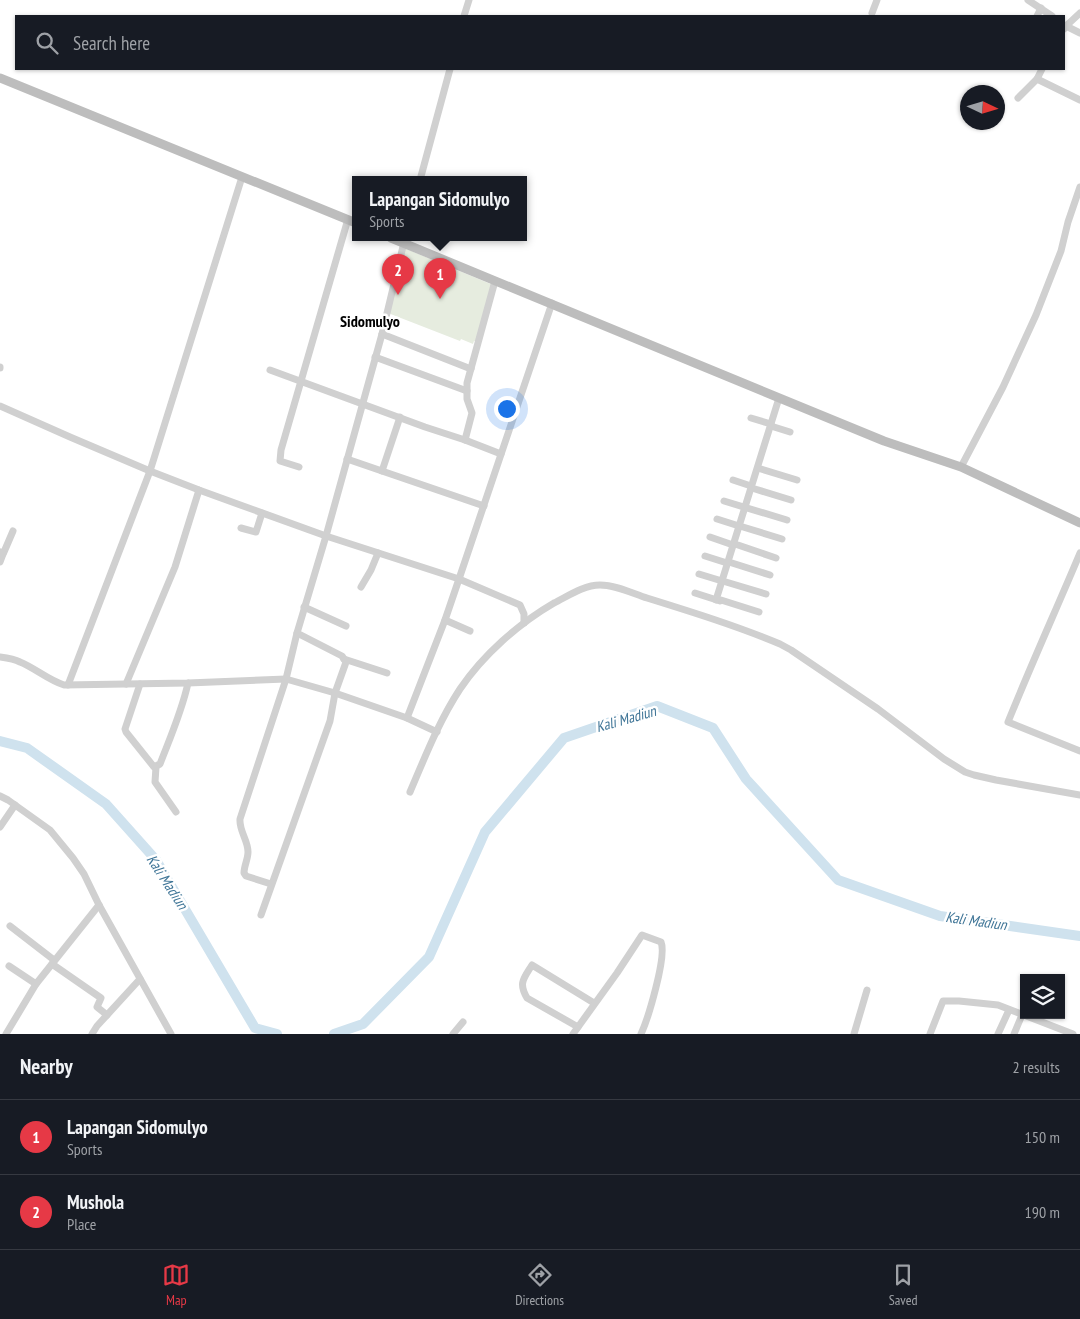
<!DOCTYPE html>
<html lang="en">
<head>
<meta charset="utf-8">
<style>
  :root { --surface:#171b24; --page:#242831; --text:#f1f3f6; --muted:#9ea1a6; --line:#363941; --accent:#e63946 }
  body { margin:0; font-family:"PT Sans Narrow",sans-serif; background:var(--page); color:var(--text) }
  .controls { position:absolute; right:15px; bottom:15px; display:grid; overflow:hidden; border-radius:0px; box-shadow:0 1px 4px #0004 }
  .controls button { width:45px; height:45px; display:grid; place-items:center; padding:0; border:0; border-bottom:1px solid var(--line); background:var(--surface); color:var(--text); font:25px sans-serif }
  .compass { position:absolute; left:960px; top:85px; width:45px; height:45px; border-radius:50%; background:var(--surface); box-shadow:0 1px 4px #0004; rotate:94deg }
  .you { position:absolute; left:506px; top:408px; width:18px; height:18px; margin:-12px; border:4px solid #fff; border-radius:50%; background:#1a73e8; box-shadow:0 0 0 8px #1a73e833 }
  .badge { display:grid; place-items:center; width:32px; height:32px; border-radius:50%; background:var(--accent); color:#fff; font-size:16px; font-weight:700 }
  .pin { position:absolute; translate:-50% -41px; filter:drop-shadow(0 1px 2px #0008) }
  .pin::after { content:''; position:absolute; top:26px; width:18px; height:15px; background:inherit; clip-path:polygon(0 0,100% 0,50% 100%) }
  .popup { position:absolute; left:352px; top:176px; width:175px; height:65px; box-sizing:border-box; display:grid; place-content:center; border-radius:0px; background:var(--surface); filter:drop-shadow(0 1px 4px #0005); font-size:16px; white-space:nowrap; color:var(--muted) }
  .popup b { font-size:19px; color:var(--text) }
  .popup::after { content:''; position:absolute; left:50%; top:100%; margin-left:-10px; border:10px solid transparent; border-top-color:var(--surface) }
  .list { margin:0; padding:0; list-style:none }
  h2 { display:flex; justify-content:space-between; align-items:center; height:65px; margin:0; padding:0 20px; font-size:21px }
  h2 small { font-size:16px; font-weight:400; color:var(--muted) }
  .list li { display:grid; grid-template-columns:32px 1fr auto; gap:15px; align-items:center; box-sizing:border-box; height:75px; padding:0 20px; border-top:1px solid var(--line) }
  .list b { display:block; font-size:19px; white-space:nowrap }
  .list p { margin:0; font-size:16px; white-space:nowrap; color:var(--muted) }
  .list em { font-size:16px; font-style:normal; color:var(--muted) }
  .icon { flex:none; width:28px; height:28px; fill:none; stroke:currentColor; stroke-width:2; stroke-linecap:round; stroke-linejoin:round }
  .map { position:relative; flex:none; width:1080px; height:1034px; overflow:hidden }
  .search { position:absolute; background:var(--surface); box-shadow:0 1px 4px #0004; left:15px; right:15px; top:15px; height:55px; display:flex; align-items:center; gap:12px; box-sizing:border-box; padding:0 18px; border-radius:0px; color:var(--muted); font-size:19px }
  .sheet { height:215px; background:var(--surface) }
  nav { display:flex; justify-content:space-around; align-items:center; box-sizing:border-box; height:70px; border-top:1px solid var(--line); background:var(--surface); font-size:14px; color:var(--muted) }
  nav a { display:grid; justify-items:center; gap:2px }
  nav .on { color:var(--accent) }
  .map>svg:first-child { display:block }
  .green { fill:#e6ecdf }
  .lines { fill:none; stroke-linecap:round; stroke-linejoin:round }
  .river { stroke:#cfe2ee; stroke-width:10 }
  .minor { stroke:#d0d0d0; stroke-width:7 }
  .secondary { stroke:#bdbdbd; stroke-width:9 }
  .labels { text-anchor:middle; stroke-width:5; stroke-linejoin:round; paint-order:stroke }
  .water-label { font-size:15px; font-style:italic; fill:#3f7597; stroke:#fff }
  .quarter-label { font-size:16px; font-weight:bold; fill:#000; stroke:#fff }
</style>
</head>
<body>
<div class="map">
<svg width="1080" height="1034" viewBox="0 0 1080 1034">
  <rect width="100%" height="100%" fill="#fff"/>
  <polygon class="green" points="404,248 493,285 478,342 474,341 473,344 461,339 460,341 388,313"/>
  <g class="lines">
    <g class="river">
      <polyline points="0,741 27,748 106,804 156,860 255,1028 277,1034"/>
      <polyline points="334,1034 363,1024 429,957 485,832 564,738 657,706 713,728 746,779 838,880 940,916 1080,936"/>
    </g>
    <g class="minor">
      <polyline points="1028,0 1052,16"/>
      <polyline points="872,13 877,0"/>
      <polyline points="464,16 469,0"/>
      <polyline points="1037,16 1041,8"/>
      <polyline points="1064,25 1080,33"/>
      <polyline points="1064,29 1066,26 1080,13"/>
      <polyline points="1037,79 1080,100"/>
      <polyline points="1018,98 1037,79 1042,69"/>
      <polyline points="420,180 450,69"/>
      <polyline points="382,334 471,369"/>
      <polyline points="375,357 467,391"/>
      <polyline points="0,368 0,367"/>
      <polyline points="270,370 425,427 465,440 501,454"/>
      <polyline points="0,406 70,437 150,471 199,490 326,536 459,579 520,605 524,614 524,623"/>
      <polyline points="751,418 771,424"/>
      <polyline points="774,427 790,432"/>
      <polyline points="465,440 472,413 467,399 467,383 495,281"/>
      <polyline points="347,459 484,506"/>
      <polyline points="299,467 280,461 281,450 348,219"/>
      <polyline points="961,467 1003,387 1036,315 1061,251 1068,222 1080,187"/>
      <polyline points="761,469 797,480"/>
      <polyline points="382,471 400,417"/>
      <polyline points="733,480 751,486"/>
      <polyline points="755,489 791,500"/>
      <polyline points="724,501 787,520"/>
      <polyline points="717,519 739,526"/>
      <polyline points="743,527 782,539"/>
      <polyline points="241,528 256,532 262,513"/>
      <polyline points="710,537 733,545"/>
      <polyline points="738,545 776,558"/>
      <polyline points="0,552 3,554 4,552 13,531"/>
      <path d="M 1080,553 C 1056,610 1031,665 1008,722 L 1080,751"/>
      <polyline points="705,556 727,563"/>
      <polyline points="0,562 3,554"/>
      <polyline points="732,563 770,575"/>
      <polyline points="699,574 722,581"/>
      <polyline points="726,582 766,594"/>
      <polyline points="361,587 371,570 378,553"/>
      <polyline points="695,593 720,601 721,600 759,612"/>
      <polyline points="716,600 779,398"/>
      <polyline points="304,607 346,626"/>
      <polyline points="445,620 470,631"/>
      <path d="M 0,657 C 7,658 14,659 20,662 C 35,668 48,680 64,685 L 188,683 L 286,679 L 335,693 L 407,718 L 437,732"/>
      <polyline points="344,659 387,673"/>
      <polyline points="126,684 175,567 199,490"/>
      <path d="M 140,684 L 125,729 L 126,732 L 154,767 L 160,764 C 170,738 182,711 188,683"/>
      <polyline points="68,685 150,471 242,177"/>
      <polyline points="407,718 445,620 459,579 552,303"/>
      <polyline points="156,767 155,782 176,812"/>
      <path d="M 410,792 C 425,757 439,721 460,689 C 483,655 518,624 554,603 C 568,596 584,585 600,585 C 616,585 632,593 647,598 C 692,612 737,626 780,644 L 791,650 L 878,709 L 944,759 L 965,772 L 974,775 L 996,780 L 1080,795"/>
      <polyline points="0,796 8,800 50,830 73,858 84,874 99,905 171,1034"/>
      <polyline points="0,827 15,805"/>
      <path d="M 271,884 L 246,876 L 244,873 C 244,866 248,859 248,852 C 248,840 239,831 240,819 L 286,679 L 297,633 L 326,536 L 382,334 L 405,238"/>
      <polyline points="261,915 330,721 335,693 345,665 346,662 342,656 297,633"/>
      <polyline points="10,926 54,960"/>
      <polyline points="52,964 101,998 97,1007 107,1015"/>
      <polyline points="9,966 36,984"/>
      <path d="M 578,1027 L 527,998 C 518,983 524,978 532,965 L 594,1003"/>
      <polyline points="6,1034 36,984 99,905"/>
      <polyline points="92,1034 97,1026 140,979"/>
      <polyline points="453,1034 463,1022"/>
      <path d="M 573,1034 L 617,973 L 642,935 L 661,942 C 667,956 648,1019 641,1034"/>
      <polyline points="854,1034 867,990"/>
      <polyline points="930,1034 943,1001 959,1001 998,1005 1073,1034"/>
      <polyline points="998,1034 1009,1010"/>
      <polyline points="1014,1034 1022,1015"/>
    </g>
    <g class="secondary">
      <polyline points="0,78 356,223"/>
      <polyline points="391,238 884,441 961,467 1080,523"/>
    </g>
  </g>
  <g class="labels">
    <g class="water-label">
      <text transform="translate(626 719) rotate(-16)" y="5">Kali Madiun</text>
      <text transform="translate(167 882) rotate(57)" y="5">Kali Madiun</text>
      <text transform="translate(976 921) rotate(8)" y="5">Kali Madiun</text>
    </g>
    <g class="quarter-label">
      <text x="370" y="327">Sidomulyo</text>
    </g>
  </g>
</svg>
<div class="controls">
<button><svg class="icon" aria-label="layers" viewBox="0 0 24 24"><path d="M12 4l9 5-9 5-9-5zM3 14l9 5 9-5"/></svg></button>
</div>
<svg class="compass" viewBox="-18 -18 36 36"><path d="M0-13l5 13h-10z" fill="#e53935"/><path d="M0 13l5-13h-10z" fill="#9ea1a6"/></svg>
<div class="you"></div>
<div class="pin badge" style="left:440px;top:299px">1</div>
<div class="popup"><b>Lapangan Sidomulyo</b>Sports</div>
<div class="pin badge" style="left:398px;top:295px">2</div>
<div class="search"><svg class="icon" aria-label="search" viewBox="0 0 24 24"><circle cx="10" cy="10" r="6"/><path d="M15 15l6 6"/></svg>Search here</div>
</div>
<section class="sheet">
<h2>Nearby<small>2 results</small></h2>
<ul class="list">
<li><span class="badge">1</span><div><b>Lapangan Sidomulyo</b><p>Sports</p></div><em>150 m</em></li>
<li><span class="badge">2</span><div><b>Mushola</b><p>Place</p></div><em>190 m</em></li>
</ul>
</section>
<nav>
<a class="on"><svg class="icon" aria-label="map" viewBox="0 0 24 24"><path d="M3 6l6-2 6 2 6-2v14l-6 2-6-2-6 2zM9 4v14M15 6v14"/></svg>Map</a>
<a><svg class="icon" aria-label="directions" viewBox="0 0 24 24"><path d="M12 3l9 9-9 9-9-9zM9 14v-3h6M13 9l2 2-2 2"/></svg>Directions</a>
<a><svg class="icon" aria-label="saved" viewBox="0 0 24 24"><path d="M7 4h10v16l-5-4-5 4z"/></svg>Saved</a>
</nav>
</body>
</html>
